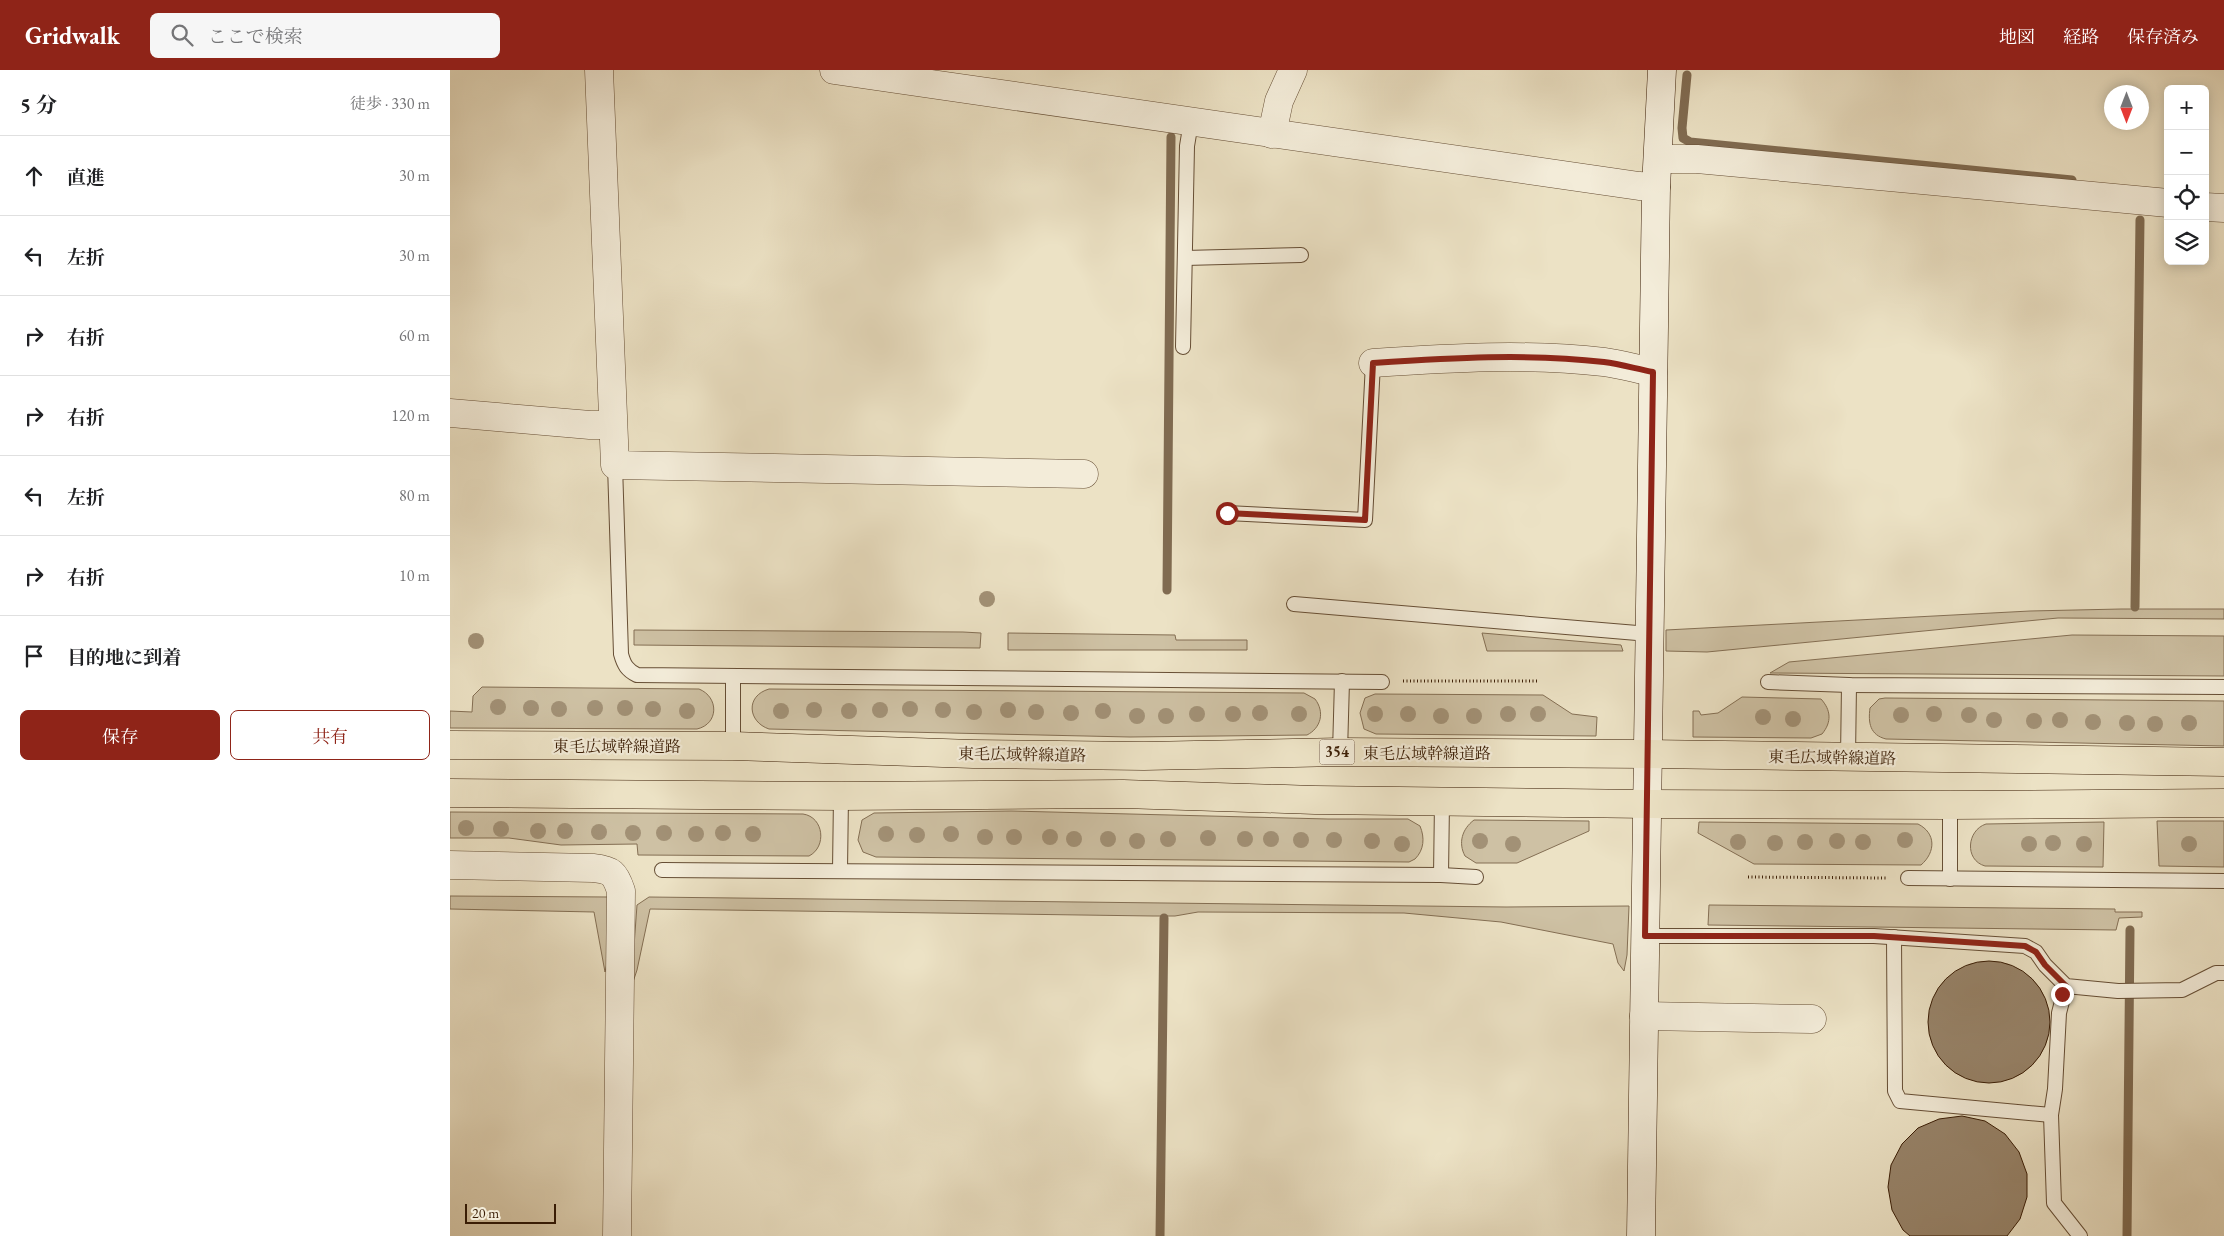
<!DOCTYPE html>
<html lang="ja">
<head>
<meta charset="utf-8">
<style>
  :root { --surface:#fff; --page:#f6f6f6; --text:#202124; --muted:#757577; --line:#e0e0e0; --accent:#8f2418 }
  body { margin:0; font-family:"EB Garamond","Noto Serif JP",serif; background:var(--page); color:var(--text) }
  .controls { position:absolute; right:15px; top:15px; display:grid; overflow:hidden; border-radius:8px; box-shadow:0 2px 12px #0003 }
  .controls button { width:45px; height:45px; display:grid; place-items:center; padding:0; border:0; border-bottom:1px solid var(--line); background:var(--surface); color:var(--text); font:25px sans-serif }
  .compass { position:absolute; left:1654px; top:15px; width:45px; height:45px; border-radius:50%; background:var(--surface); box-shadow:0 2px 12px #0003; rotate:180deg }
  .scale { position:absolute; left:15px; bottom:12px; width:91px; box-sizing:border-box; padding-left:5px; border:2px solid #3a1d05; border-top:0; font-size:14px; line-height:18px; white-space:nowrap; color:#3a1d05; -webkit-text-stroke:4px #f3ecd9; paint-order:stroke }
  .stop { position:absolute; width:15px; height:15px; margin:-11px; border:4px solid #8f2418; border-radius:50%; background:#fff }
  .stop.end { background:#8f2418; border-color:#fff; box-shadow:0 1px 5px #0008 }
  .list { margin:0; padding:0; list-style:none }
  h2 { display:flex; justify-content:space-between; align-items:center; height:65px; margin:0; padding:0 20px; font-size:21px }
  h2 small { font-size:16px; font-weight:400; color:var(--muted) }
  .list li { display:grid; grid-template-columns:32px 1fr auto; gap:15px; align-items:center; box-sizing:border-box; height:80px; padding:0 20px; border-top:1px solid var(--line) }
  .list b { display:block; font-size:19px; white-space:nowrap }
  .list em { font-size:16px; font-style:normal; color:var(--muted) }
  .actions { display:flex; gap:10px; padding:15px 20px }
  .actions a { flex:1; padding:11px 0; border:1px solid var(--accent); border-radius:8px; text-align:center; font-size:18px; color:var(--accent) }
  .actions .main { background:var(--accent); color:#fff }
  .icon { flex:none; width:28px; height:28px; fill:none; stroke:currentColor; stroke-width:2; stroke-linecap:round; stroke-linejoin:round }
  .map { position:relative; flex:none; width:1774px; height:1166px; overflow:hidden }
  header { display:flex; align-items:center; gap:30px; box-sizing:border-box; height:70px; padding:0 25px; background:var(--accent); color:#fff }
  header strong { font-size:24px }
  nav { display:flex; gap:28px; margin-inline-start:auto; font-size:18px }
  .search { width:350px; height:45px; background:var(--page); display:flex; align-items:center; gap:12px; box-sizing:border-box; padding:0 18px; border-radius:8px; color:var(--muted); font-size:19px }
  main { display:flex }
  aside { flex:1; background:var(--surface) }
  .map>svg:first-child { display:block }
  .green { fill:#cec1a4; stroke:#846f54 }
  .lines { fill:none; stroke-linecap:round; stroke-linejoin:round }
  .stream { stroke:#806b51; stroke-width:9 }
  .building { fill:#978369; stroke:#3a1d05 }
  .lane-casing { stroke:#664e35; stroke-width:16 }
  .street-casing { stroke:#664e35; stroke-width:29 }
  .secondary-casing { stroke:#3a1d05; stroke-width:29 }
  .highway-casing { stroke:#3a1d05; stroke-width:29 }
  .path { stroke:#3a1d05; stroke-width:3; stroke-dasharray:1 2.5; stroke-linecap:butt }
  .lane { stroke:#f3ecd9; stroke-width:14 }
  .street { stroke:#f3ecd9; stroke-width:28 }
  .secondary { stroke:#f3ecd9; stroke-width:28 }
  .highway { stroke:#ece2c5; stroke-width:28 }
  .tree { fill:#a29176 }
  .route { stroke:#8f2418; stroke-width:6 }
  .labels { text-anchor:middle; stroke-width:4.5; stroke-linejoin:round; paint-order:stroke }
  .shield { fill:#f3ecd9; stroke:#725b45; stroke-width:1 }
  .shield-label { font-size:15px; font-weight:bold; fill:#3a1d05 }
  .street-label { font-size:16px; fill:#3a1d05; stroke:#f3ecd9 }
</style>
</head>
<body>
<header>
<strong>Gridwalk</strong>
<div class="search"><svg class="icon" aria-label="search" viewBox="0 0 24 24"><circle cx="10" cy="10" r="6"/><path d="M15 15l6 6"/></svg>ここで検索</div>
<nav><a>地図</a><a>経路</a><a>保存済み</a></nav>
</header>
<main>
<aside>
<h2>5 分<small>徒歩 · 330 m</small></h2>
<ul class="list">
<li><svg class="icon" aria-label="ahead" viewBox="0 0 24 24"><path d="M12 20V5M6 11l6-6 6 6"/></svg><div><b>直進</b></div><em>30 m</em></li>
<li><svg class="icon" aria-label="left" viewBox="0 0 24 24"><path d="M17 20v-9H6M10 6l-5 5 5 5"/></svg><div><b>左折</b></div><em>30 m</em></li>
<li><svg class="icon" aria-label="right" viewBox="0 0 24 24"><path d="M7 20v-9h11M14 6l5 5-5 5"/></svg><div><b>右折</b></div><em>60 m</em></li>
<li><svg class="icon" aria-label="right" viewBox="0 0 24 24"><path d="M7 20v-9h11M14 6l5 5-5 5"/></svg><div><b>右折</b></div><em>120 m</em></li>
<li><svg class="icon" aria-label="left" viewBox="0 0 24 24"><path d="M17 20v-9H6M10 6l-5 5 5 5"/></svg><div><b>左折</b></div><em>80 m</em></li>
<li><svg class="icon" aria-label="right" viewBox="0 0 24 24"><path d="M7 20v-9h11M14 6l5 5-5 5"/></svg><div><b>右折</b></div><em>10 m</em></li>
<li><svg class="icon" aria-label="arrive" viewBox="0 0 24 24"><path d="M6 21V4h12l-3 4 3 4H6"/></svg><div><b>目的地に到着</b></div></li>
</ul>
<div class="actions"><a class="main">保存</a><a>共有</a></div>
</aside>
<div class="map">
<svg width="1774" height="1166" viewBox="0 0 1774 1166">
  <rect width="100%" height="100%" fill="#ece2c5"/>
  <filter id="stains"><feTurbulence type="fractalNoise" baseFrequency=".004" numOctaves="4"/><feColorMatrix values="0 0 0 0 .2 0 0 0 0 .09 0 0 0 0 .02 0 0 0 .5 -.17"/></filter>
  <radialGradient id="worn" r=".72"><stop offset=".6" stop-color="#630" stop-opacity="0"/><stop offset="1" stop-color="#630" stop-opacity=".3"/></radialGradient>
  <g class="green">
    <polygon points="1671,539 1774,539 1774,549 1608,548 1257,582 1216,581 1216,560 1580,541"/>
    <polygon points="184,560 513,562 531,563 530,578 184,575"/>
    <polygon points="558,563 725,565 726,570 797,570 797,580 558,580"/>
    <polygon points="1032,563 1171,575 1173,581 1037,581"/>
    <polygon points="1622,565 1774,566 1774,606 1320,603 1339,592"/>
    <path d="M 32,617 L 249,619 C 269,627 269,654 247,659 L 0,658 L 0,641 L 22,642 L 23,626 Z"/>
    <path d="M 319,619 L 854,623 L 865,629 C 875,642 871,658 857,665 L 680,667 L 319,659 C 298,652 295,626 319,619 Z"/>
    <polygon points="925,624 1093,625 1122,644 1147,647 1146,666 926,664 914,659 910,643 915,628"/>
    <path d="M 1292,627 L 1371,629 C 1381,640 1382,652 1372,664 L 1361,668 L 1243,667 L 1243,641 L 1249,641 L 1251,645 L 1268,643 Z"/>
    <path d="M 1435,628 L 1774,631 L 1774,676 L 1436,669 C 1420,665 1418,653 1420,638 L 1429,629 Z"/>
    <path d="M 561,741 L 878,749 L 958,749 L 970,756 C 975,768 974,780 965,789 L 959,792 L 426,787 L 413,782 L 408,770 L 412,750 L 424,743 Z"/>
    <path d="M 0,742 L 353,744 C 374,747 377,777 359,786 L 188,785 L 187,774 L 111,775 L 59,768 L 0,768 Z"/>
    <path d="M 1024,750 L 1139,751 L 1139,761 L 1067,793 L 1026,793 L 1015,786 C 1008,773 1012,759 1024,750 Z"/>
    <polygon points="1707,751 1774,751 1774,797 1709,796"/>
    <path d="M 1249,752 L 1468,754 C 1486,763 1486,782 1471,795 L 1304,794 L 1248,763 Z"/>
    <path d="M 1654,752 L 1653,797 L 1535,796 C 1514,790 1517,760 1536,754 Z"/>
    <polygon points="0,826 159,827 160,881 155,902 144,842 0,839"/>
    <polygon points="199,827 1056,837 1179,836 1177,885 1174,901 1168,893 1163,874 1051,852 954,843 748,842 725,846 703,846 200,839 187,900 181,918 187,835"/>
    <polygon points="1259,835 1665,839 1665,842 1692,842 1692,847 1669,848 1666,860 1258,855"/>
  </g>
  <g class="lines">
    <g class="stream">
      <polyline points="1237,5 1232,58 1233,68 1240,72 1622,110"/>
      <polyline points="717,520 721,67"/>
      <polyline points="1685,537 1690,150"/>
      <polyline points="710,1166 714,848"/>
      <polyline points="1677,1166 1680,860"/>
    </g>
  </g>
  <g class="building">
    <circle cx="1539" cy="952" r="61"/>
    <polygon points="1512,1046 1535,1051 1555,1064 1569,1082 1577,1104 1577,1127 1570,1149 1557,1166 1460,1166 1453,1160 1442,1140 1438,1117 1441,1095 1452,1074 1468,1058 1489,1049"/>
  </g>
  <g class="lines">
    <defs>
      <g id="lane">
        <polyline points="735,188 851,185"/>
        <polyline points="733,277 737,76 741,52"/>
        <path d="M 165,395 L 171,584 C 174,595 177,600 187,605 L 932,612"/>
        <polyline points="777,443 915,450 923,293"/>
        <polyline points="844,534 1199,564"/>
        <polyline points="283,606 283,676"/>
        <polyline points="1318,612 1399,615 1774,617"/>
        <polyline points="890,682 892,611"/>
        <polyline points="1398,687 1399,615"/>
        <polyline points="1500,735 1500,809"/>
        <polyline points="212,800 991,805 1026,807"/>
        <polyline points="390,800 391,726"/>
        <polyline points="991,805 992,732"/>
        <polyline points="1458,808 1774,811"/>
        <polyline points="1195,866 1424,866 1575,876 1586,882 1595,895 1616,916 1668,921 1732,920 1766,903 1774,903"/>
        <polyline points="1444,867 1445,1021 1450,1031 1601,1045"/>
        <polyline points="1616,916 1609,943 1605,1019 1601,1045 1604,1133 1630,1166"/>
      </g>
      <g id="street">
        <polyline points="149,0 165,395 634,404"/>
        <polyline points="384,0 1189,116 1206,117"/>
        <polyline points="822,64 829,31 843,0"/>
        <polyline points="1208,89 1247,89 1718,133"/>
        <polyline points="1755,137 1774,138"/>
        <path d="M 923,293 C 1000,288 1077,283 1154,292 C 1170,294 1187,299 1203,302"/>
        <polyline points="0,343 140,355 162,355"/>
        <path d="M 0,795 L 143,798 C 162,800 165,803 171,821 L 167,1166"/>
        <polyline points="1194,946 1362,949"/>
      </g>
      <polyline id="secondary" points="1191,1166 1206,117 1212,0"/>
      <g id="highway">
        <polyline points="0,675 283,676 523,684 694,686 890,682 1198,684 1774,692"/>
        <polyline points="0,723 391,726 673,724 865,730 1197,734 1500,735 1774,733"/>
      </g>
    </defs>
    <use href="#lane" class="lane-casing"/>
    <use href="#street" class="street-casing"/>
    <use href="#secondary" class="secondary-casing"/>
    <use href="#highway" class="highway-casing"/>
    <g class="path">
      <polyline points="953,611 1088,611"/>
      <polyline points="1298,807 1437,808"/>
    </g>
    <use href="#lane" class="lane"/>
    <use href="#street" class="street"/>
    <use href="#secondary" class="secondary"/>
    <use href="#highway" class="highway"/>
  </g>
  <g class="tree">
    <circle cx="537" cy="529" r="8"/>
    <circle cx="26" cy="571" r="8"/>
    <circle cx="48" cy="637" r="8"/>
    <circle cx="81" cy="638" r="8"/>
    <circle cx="145" cy="638" r="8"/>
    <circle cx="175" cy="638" r="8"/>
    <circle cx="109" cy="639" r="8"/>
    <circle cx="203" cy="639" r="8"/>
    <circle cx="460" cy="639" r="8"/>
    <circle cx="364" cy="640" r="8"/>
    <circle cx="430" cy="640" r="8"/>
    <circle cx="493" cy="640" r="8"/>
    <circle cx="558" cy="640" r="8"/>
    <circle cx="237" cy="641" r="8"/>
    <circle cx="331" cy="641" r="8"/>
    <circle cx="399" cy="641" r="8"/>
    <circle cx="653" cy="641" r="8"/>
    <circle cx="524" cy="642" r="8"/>
    <circle cx="586" cy="642" r="8"/>
    <circle cx="621" cy="643" r="8"/>
    <circle cx="810" cy="643" r="8"/>
    <circle cx="747" cy="644" r="8"/>
    <circle cx="783" cy="644" r="8"/>
    <circle cx="849" cy="644" r="8"/>
    <circle cx="925" cy="644" r="8"/>
    <circle cx="958" cy="644" r="8"/>
    <circle cx="1058" cy="644" r="8"/>
    <circle cx="1088" cy="644" r="8"/>
    <circle cx="1484" cy="644" r="8"/>
    <circle cx="1451" cy="645" r="8"/>
    <circle cx="1519" cy="645" r="8"/>
    <circle cx="687" cy="646" r="8"/>
    <circle cx="716" cy="646" r="8"/>
    <circle cx="991" cy="646" r="8"/>
    <circle cx="1024" cy="646" r="8"/>
    <circle cx="1313" cy="647" r="8"/>
    <circle cx="1343" cy="649" r="8"/>
    <circle cx="1544" cy="650" r="8"/>
    <circle cx="1610" cy="650" r="8"/>
    <circle cx="1584" cy="651" r="8"/>
    <circle cx="1643" cy="652" r="8"/>
    <circle cx="1677" cy="653" r="8"/>
    <circle cx="1739" cy="653" r="8"/>
    <circle cx="1705" cy="654" r="8"/>
    <circle cx="16" cy="758" r="8"/>
    <circle cx="51" cy="759" r="8"/>
    <circle cx="88" cy="761" r="8"/>
    <circle cx="115" cy="761" r="8"/>
    <circle cx="149" cy="762" r="8"/>
    <circle cx="183" cy="763" r="8"/>
    <circle cx="214" cy="763" r="8"/>
    <circle cx="273" cy="763" r="8"/>
    <circle cx="246" cy="764" r="8"/>
    <circle cx="303" cy="764" r="8"/>
    <circle cx="436" cy="764" r="8"/>
    <circle cx="501" cy="764" r="8"/>
    <circle cx="467" cy="765" r="8"/>
    <circle cx="535" cy="767" r="8"/>
    <circle cx="564" cy="767" r="8"/>
    <circle cx="600" cy="767" r="8"/>
    <circle cx="758" cy="768" r="8"/>
    <circle cx="624" cy="769" r="8"/>
    <circle cx="658" cy="769" r="8"/>
    <circle cx="718" cy="769" r="8"/>
    <circle cx="795" cy="769" r="8"/>
    <circle cx="821" cy="769" r="8"/>
    <circle cx="851" cy="770" r="8"/>
    <circle cx="884" cy="770" r="8"/>
    <circle cx="1455" cy="770" r="8"/>
    <circle cx="687" cy="771" r="8"/>
    <circle cx="922" cy="771" r="8"/>
    <circle cx="1030" cy="771" r="8"/>
    <circle cx="1387" cy="771" r="8"/>
    <circle cx="1288" cy="772" r="8"/>
    <circle cx="1355" cy="772" r="8"/>
    <circle cx="1413" cy="772" r="8"/>
    <circle cx="1325" cy="773" r="8"/>
    <circle cx="1603" cy="773" r="8"/>
    <circle cx="952" cy="774" r="8"/>
    <circle cx="1063" cy="774" r="8"/>
    <circle cx="1579" cy="774" r="8"/>
    <circle cx="1634" cy="774" r="8"/>
    <circle cx="1739" cy="774" r="8"/>
  </g>
  <g class="lines">
    <path class="route" d="M 777,443 L 915,450 L 923,293 C 1000,288 1077,283 1154,292 C 1170,294 1187,299 1203,302 L 1195,866 L 1424,866 L 1575,876 L 1586,882 L 1595,895 L 1616,916 L 1612,924"/>
  </g>
  <g class="labels">
    <rect class="shield" x="869.5" y="669.5" width="35" height="25" rx="4"/>
    <g class="shield-label">
      <text x="887" y="687">354</text>
    </g>
    <g class="street-label">
      <text x="167" y="682">東毛広域幹線道路</text>
      <text x="977" y="689">東毛広域幹線道路</text>
      <text transform="translate(572 684) rotate(1)" y="6">東毛広域幹線道路</text>
      <text transform="translate(1382 687) rotate(1)" y="6">東毛広域幹線道路</text>
    </g>
  </g>
  <rect width="100%" height="100%" filter="url(#stains)"/>
  <rect width="100%" height="100%" fill="url(#worn)"/>
</svg>
<div class="controls">
<button>+</button>
<button>−</button>
<button><svg class="icon" aria-label="locate" viewBox="0 0 24 24"><circle cx="12" cy="12" r="6"/><path d="M12 2v4M12 18v4M2 12h4M18 12h4"/></svg></button>
<button><svg class="icon" aria-label="layers" viewBox="0 0 24 24"><path d="M12 4l9 5-9 5-9-5zM3 14l9 5 9-5"/></svg></button>
</div>
<svg class="compass" viewBox="-18 -18 36 36"><path d="M0-13l5 13h-10z" fill="#e53935"/><path d="M0 13l5-13h-10z" fill="#757577"/></svg>
<div class="scale">20 m</div>
<div class="stop" style="left:777px;top:443px"></div>
<div class="stop end" style="left:1612px;top:924px"></div>
</div>
</main>
</body>
</html>
